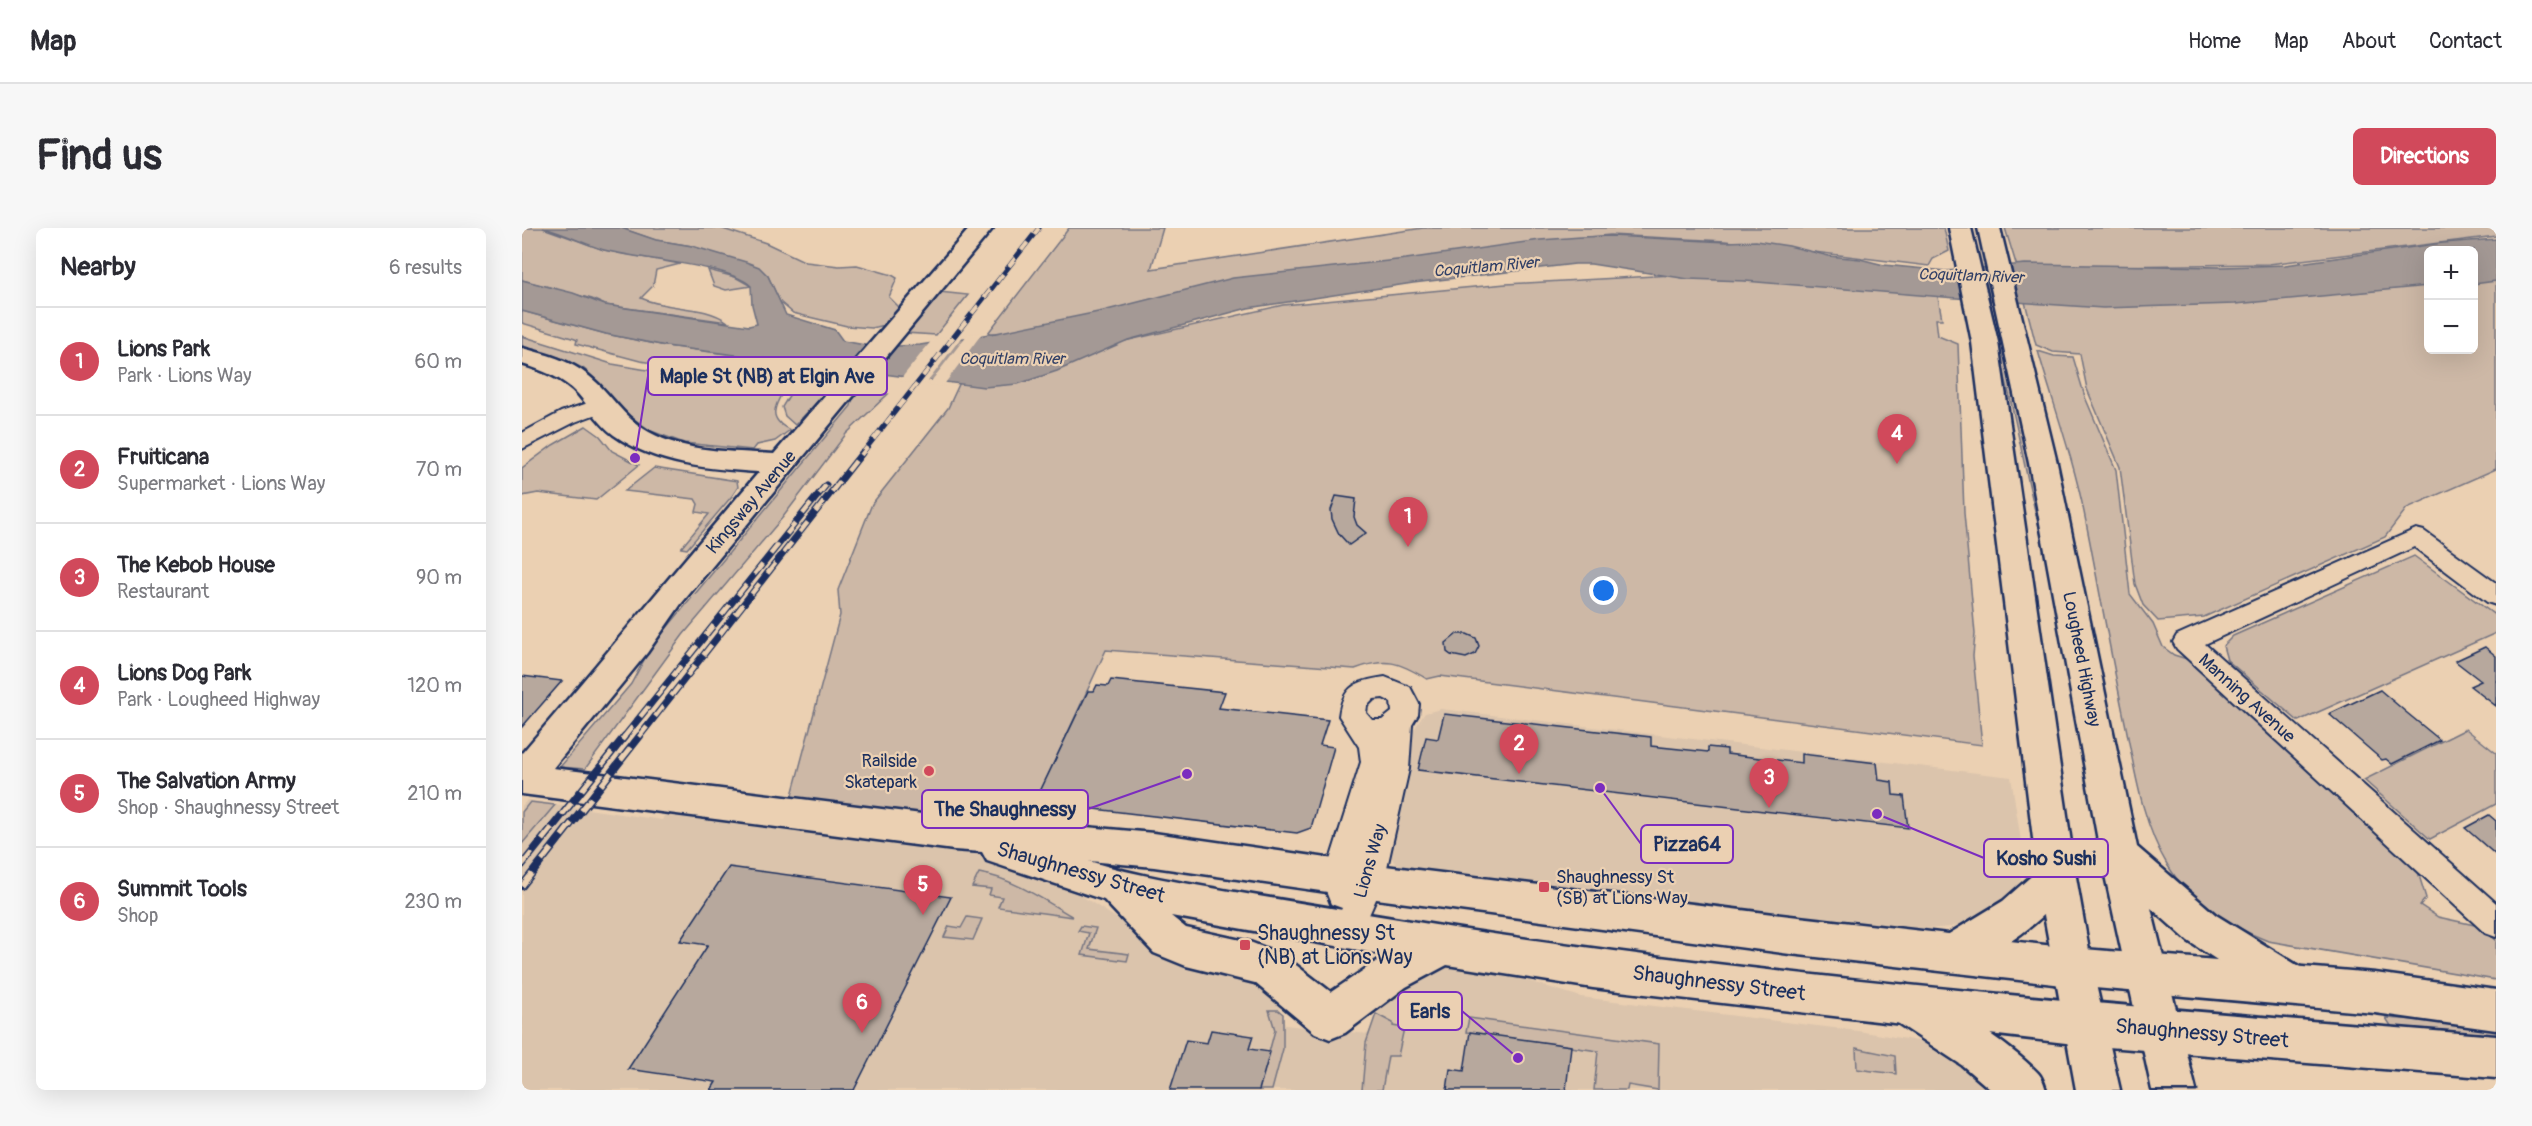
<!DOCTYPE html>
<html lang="en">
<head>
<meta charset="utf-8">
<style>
  :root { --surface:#fff; --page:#f7f7f7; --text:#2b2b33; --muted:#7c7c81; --line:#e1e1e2; --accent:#d1495b }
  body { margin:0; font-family:Pangolin,sans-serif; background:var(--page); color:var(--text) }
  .controls { position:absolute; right:18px; top:18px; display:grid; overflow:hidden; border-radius:9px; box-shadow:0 6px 24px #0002 }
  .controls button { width:54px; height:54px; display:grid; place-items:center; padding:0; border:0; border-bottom:2px solid var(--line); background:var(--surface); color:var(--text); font:30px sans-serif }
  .you { position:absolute; left:1082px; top:363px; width:21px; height:21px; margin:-15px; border:4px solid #fff; border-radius:50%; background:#1a73e8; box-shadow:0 0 0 9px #1a73e833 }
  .badge { display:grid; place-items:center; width:39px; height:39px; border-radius:50%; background:var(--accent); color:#fff; font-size:20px; font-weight:700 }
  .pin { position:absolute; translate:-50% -50px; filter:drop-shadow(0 2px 3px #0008) }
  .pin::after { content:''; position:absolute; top:32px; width:21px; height:18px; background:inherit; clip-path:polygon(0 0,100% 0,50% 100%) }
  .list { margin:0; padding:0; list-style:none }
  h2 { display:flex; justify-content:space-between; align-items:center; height:78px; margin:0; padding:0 24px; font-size:26px }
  h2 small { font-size:20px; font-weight:400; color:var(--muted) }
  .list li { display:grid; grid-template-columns:39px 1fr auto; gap:18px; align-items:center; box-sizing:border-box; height:108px; padding:0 24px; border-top:2px solid var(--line) }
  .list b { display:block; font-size:22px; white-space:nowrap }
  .list p { margin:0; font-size:20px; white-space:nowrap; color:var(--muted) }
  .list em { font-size:20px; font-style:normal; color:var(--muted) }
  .map { position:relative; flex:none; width:1974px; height:862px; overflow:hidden; border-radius:9px }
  header { display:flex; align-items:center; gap:36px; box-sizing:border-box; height:84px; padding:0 30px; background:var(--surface); border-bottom:2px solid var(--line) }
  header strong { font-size:28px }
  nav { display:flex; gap:33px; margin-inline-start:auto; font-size:21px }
  .intro { display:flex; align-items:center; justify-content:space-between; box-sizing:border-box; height:144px; padding:0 36px }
  h1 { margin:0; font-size:42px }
  .button { padding:15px 27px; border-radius:9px; background:var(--accent); color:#fff; font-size:21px; font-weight:700 }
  main { display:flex; gap:36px; padding:0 36px }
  aside { flex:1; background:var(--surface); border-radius:9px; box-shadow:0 6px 24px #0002 }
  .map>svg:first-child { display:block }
  .built { fill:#dbc4ac }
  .green { fill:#cdb8a6; stroke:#747482; stroke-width:1.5 }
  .water { fill:#a49995; stroke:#6d6f7f; stroke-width:1.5 }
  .pier { fill:#ebd0b2 }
  .building { fill:#b7a89d; stroke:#1b2f5e; stroke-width:1.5 }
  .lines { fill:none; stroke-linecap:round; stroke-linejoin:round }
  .street-casing { stroke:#1b2f5e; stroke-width:4 }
  .secondary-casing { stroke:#1b2f5e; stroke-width:5 }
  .primary-casing { stroke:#1b2f5e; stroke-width:5 }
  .street { fill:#ebd0b2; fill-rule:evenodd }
  .secondary { fill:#ebd0b2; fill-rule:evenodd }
  .primary { fill:#ebd0b2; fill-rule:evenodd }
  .rail-far2-casing { stroke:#1b2f5e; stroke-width:5 }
  .rail-far1-casing { stroke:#1b2f5e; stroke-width:7 }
  .rail-casing { stroke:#1b2f5e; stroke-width:8 }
  .rail-far2 { stroke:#ebd0b2; stroke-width:4; stroke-dasharray:10; stroke-linecap:butt }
  .rail-far1 { stroke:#ebd0b2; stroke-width:4.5; stroke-dasharray:13; stroke-linecap:butt }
  .rail { stroke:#ebd0b2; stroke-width:5; stroke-dasharray:16; stroke-linecap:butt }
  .poi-dot { fill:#d1495b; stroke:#ebd0b2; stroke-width:2 }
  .labels { text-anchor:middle; stroke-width:4.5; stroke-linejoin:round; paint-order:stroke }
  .far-water-label { font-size:16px; font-style:italic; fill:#303f66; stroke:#ebd0b2 }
  .street-label { font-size:18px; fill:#1b2f5e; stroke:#ebd0b2 }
  .poi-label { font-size:18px; fill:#1b2f5e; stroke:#ebd0b2; text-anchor:end }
  .near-street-label { font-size:21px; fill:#1b2f5e; stroke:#ebd0b2 }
  .near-poi-label { font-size:21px; fill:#1b2f5e; stroke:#ebd0b2; text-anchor:start }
  .leader { fill:none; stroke:#7b2cbf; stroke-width:2 }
  .callout-dot { fill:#7b2cbf; stroke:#ebd0b2; stroke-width:2 }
  .callout { fill:#ebd0b2; stroke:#7b2cbf; stroke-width:2 }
  .callout-label { font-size:20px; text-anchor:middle; font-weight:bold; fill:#1b2f5e }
</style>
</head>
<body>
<header>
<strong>Map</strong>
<nav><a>Home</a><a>Map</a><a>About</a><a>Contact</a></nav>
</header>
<div class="intro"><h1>Find us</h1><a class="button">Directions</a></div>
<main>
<aside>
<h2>Nearby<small>6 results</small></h2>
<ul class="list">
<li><span class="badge">1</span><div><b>Lions Park</b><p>Park · Lions Way</p></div><em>60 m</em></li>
<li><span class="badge">2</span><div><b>Fruiticana</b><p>Supermarket · Lions Way</p></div><em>70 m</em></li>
<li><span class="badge">3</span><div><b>The Kebob House</b><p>Restaurant</p></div><em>90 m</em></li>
<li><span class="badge">4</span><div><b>Lions Dog Park</b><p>Park · Lougheed Highway</p></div><em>120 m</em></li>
<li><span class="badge">5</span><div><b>The Salvation Army</b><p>Shop · Shaughnessy Street</p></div><em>210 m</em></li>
<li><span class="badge">6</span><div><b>Summit Tools</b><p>Shop</p></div><em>230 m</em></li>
</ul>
</aside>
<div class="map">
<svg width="1974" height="862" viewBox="0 0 1974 862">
  <rect width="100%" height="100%" fill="#ebd0b2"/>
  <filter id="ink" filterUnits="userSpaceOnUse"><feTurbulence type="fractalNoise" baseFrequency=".0167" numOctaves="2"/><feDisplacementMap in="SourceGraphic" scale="12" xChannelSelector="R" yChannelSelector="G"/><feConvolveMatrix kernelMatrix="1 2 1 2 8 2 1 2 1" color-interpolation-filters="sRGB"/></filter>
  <g filter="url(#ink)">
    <g class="built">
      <polygon points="919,481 1489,549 1502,632 1499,651 1489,669 1458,689 1429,699 1392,702 888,644 872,634 867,625 888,507 903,485"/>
      <polygon points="5,572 140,592 144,584 435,621 472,628 538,654 633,715 717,740 754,769 763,797 846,806 862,772 919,736 954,737 1059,769 1336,803 1396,813 1420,820 1488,862 0,862 0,578"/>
    </g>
    <g class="green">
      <path d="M 0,0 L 21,0 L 82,22 L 158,36 L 134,42 L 131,58 L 119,70 C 147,83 181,76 206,94 L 83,77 L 70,71 L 0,52 Z"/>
      <polygon points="99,0 198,0 244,15 284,34 317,38 335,37 370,47 375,50 367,69 378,80 363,97 350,100 325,98 287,89 271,85 258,74 246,48 170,18 133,12"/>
      <polygon points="547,0 641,0 629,41 901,0 1422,0 1427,23 1411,31 1407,38 1203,13 1088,7 1004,15 491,105 466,105"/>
      <polygon points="1483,0 1974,0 1974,8 1747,36 1495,39"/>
      <polygon points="186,42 213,49 229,58 204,62 192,58"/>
      <polygon points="1974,44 1974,241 1885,280 1863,309 1682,389 1636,393 1621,377 1613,356 1598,239 1565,161 1558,126 1531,124 1514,117 1502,70 1906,54 1906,122 1952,122 1952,48"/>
      <path d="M 1151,47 L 1414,58 L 1420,91 L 1414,91 L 1416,108 L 1436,116 L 1442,285 L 1453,406 L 1451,428 L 1460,517 L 918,448 L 905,451 C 877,434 864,429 833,441 L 584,422 L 504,595 L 497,599 L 269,571 L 318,387 L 316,362 L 350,276 L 426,180 L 440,150 L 761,77 L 984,56 Z"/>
      <polygon points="417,64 446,67 414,107 383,105"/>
      <polygon points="0,83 84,106 144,118 324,142 318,148 266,147 137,136 118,133 54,116 55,112 53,111 0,95"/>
      <path d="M 1470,99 L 1482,100 L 1525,316 L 1521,315 C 1502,244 1491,170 1470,99 Z"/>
      <path d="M 0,108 L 90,136 L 125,142 L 203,149 L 200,153 L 225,155 L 228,151 L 262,155 L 264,158 C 254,176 243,190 268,202 L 253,213 L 235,217 L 231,222 L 162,215 L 129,203 L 101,183 L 78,155 L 62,141 L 42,131 L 0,118 Z"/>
      <path d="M 1516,123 L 1532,128 L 1551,129 L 1563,169 L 1594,242 L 1608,366 L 1631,396 L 1641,419 L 1652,427 L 1678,435 L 1888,631 L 1896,644 L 1904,670 L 1898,677 L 1916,689 L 1957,698 L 1974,712 L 1974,752 L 1746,713 C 1707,698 1668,674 1646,638 C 1621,597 1613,545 1604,499 C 1589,429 1577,359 1563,289 C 1552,233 1532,178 1516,123 Z"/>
      <polygon points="289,152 316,152 273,197 263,188 260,179 274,156"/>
      <polygon points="337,163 366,166 324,206 261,289 161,407 63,541 38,539 109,456 129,419 329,178 331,169"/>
      <polygon points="64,198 78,208 90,223 117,237 74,272 16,265 0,268 0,240 31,217"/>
      <polygon points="132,240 215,253 216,259 210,268 165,321 159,320 187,286 174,284 176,276 173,271 103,263"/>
      <polygon points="1892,328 1974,388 1974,405 1776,493 1705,432 1701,418 1711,408"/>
      <polygon points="1944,501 1974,525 1974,576 1908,611 1842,552"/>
      <polygon points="8,574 33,577 0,616 0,584"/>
      <path d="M 457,645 C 490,650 522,672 551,689 L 476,679 L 480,669 L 467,667 L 469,661 L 450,659 Z"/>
      <polygon points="445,689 460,691 451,712 422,709 427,698 439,700"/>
      <polygon points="559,698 574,700 567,721 607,726 605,733 560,727 567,705 556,703"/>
      <polygon points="747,782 756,782 761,786 761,821 750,862 737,862 753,802"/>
      <polygon points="854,786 871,795 871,798 882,800 876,828 866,828 860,862 840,862 844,815"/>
      <polygon points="947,790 1137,816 1136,862 1106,857 1105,862 1072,862 1076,823 944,804"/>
      <polygon points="1864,790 1974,797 1974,809 1871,801"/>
      <polygon points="1334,820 1373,828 1374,846 1335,841"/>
    </g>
    <path class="water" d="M 21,0 L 99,0 L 134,12 L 170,18 L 224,34 L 237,39 L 246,48 L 264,87 L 313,102 L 321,113 L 354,119 L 398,117 L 474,105 L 581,83 L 711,50 L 884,31 L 1018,12 L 1059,9 L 1090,8 L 1204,14 L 1234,13 L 1267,18 L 1307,28 L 1338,31 L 1362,37 L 1424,43 L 1503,36 L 1700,39 L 1763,37 L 1921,15 L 1974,11 L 1974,53 L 1952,56 L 1952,22 L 1906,22 L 1906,58 L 1713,76 L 1581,80 L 1434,70 L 1223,53 L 1166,51 L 1069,36 L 1053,36 L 891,55 L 726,80 L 606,112 L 535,143 L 496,156 L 462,159 L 144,118 L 84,106 L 0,83 L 0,52 L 51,65 L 83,77 L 227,98 L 235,96 L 230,77 L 229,58 C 205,36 118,32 82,22 C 62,16 42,5 21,0 Z"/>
    <g class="pier">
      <polygon points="461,104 421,158 407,156 445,107"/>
      <polygon points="441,107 404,156 378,152 410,112"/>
    </g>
    <g class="building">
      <polygon points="814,268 834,271 832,289 835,297 844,305 827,317 817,306 810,291 809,282"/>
      <polygon points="935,406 945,406 954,410 957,418 953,426 944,430 929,427 925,424 924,415"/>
      <polygon points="1963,419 1974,428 1974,478 1948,458 1959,453 1933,433"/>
      <polygon points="0,448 40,453 0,499"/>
      <polygon points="589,452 703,464 697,480 806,492 798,517 812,519 789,600 775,605 513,574 566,463 572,463 575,457 586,458"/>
      <polygon points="1858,462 1885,485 1918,512 1870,536 1864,531 1860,532 1807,486"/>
      <polygon points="922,486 1129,509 1129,518 1186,524 1186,519 1205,521 1205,526 1280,535 1280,526 1355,535 1357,552 1370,554 1371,567 1382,568 1386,600 896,542 904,509 916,511"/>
      <polygon points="1967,587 1974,593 1974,627 1943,600"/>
      <polygon points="207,639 429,669 332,862 189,862 194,854 106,841 186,717 158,713"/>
      <polygon points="689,802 731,808 727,821 748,824 737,862 648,862 664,812 685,815"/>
      <polygon points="948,804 1049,818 1044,862 925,862 928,841 942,843"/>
    </g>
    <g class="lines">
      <defs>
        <g id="street">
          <polygon points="78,171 85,172 88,177 85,182 53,194 0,221 0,205 39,184"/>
          <polygon points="1894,301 1902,303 1974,355 1974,377 1965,374 1892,319 1683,416 1974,675 1974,709 1963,705 1655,421 1651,414 1655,407"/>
          <path d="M 863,449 L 888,459 L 897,476 L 896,487 L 890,497 L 887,541 L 862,653 L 836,712 L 825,716 L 814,712 L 810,702 L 820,680 L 809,676 L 805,666 L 803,648 L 839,534 L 837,519 L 817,488 C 821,457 835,453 863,449 ZM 861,470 L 869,474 L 870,484 L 860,492 L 850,492 L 844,485 L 845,478 L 852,471 Z"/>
        </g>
        <path id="secondary" d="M 448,0 L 471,0 L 159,376 L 125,425 L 31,540 L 432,590 L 483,592 L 632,605 L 847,636 L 1268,688 L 1550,720 L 1853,745 L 1974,762 L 1974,802 L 1853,785 L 1550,758 L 1268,726 L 847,670 L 632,639 L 567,633 C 615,648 664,655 713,664 C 788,677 863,689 938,701 C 1281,754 1628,780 1974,808 L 1974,850 L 1561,817 L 1071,760 L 925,737 L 884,759 L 823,805 L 808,811 L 793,805 L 733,755 L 664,738 L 632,725 L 582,672 L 465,633 L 460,624 L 432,622 L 0,566 L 0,525 C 80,432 157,337 237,244 C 188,241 134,237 92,207 C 77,196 68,180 56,166 C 41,150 20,142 0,136 L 0,120 C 23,126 48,132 67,148 C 90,166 100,189 127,204 C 164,225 211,223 252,226 ZM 649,688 L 864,727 L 809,764 L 761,727 L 728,714 L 664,700 Z"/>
        <g id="primary">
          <path d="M 1427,0 L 1449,0 L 1476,114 L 1554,649 L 1570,739 L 1598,862 L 1554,862 L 1522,687 C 1497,710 1463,732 1431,744 L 1417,738 L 1411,725 L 1417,712 L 1481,673 L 1515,643 L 1450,114 Z"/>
          <polygon points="1456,0 1478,0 1535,235 1615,619 1694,687 1783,742 1789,756 1783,770 1768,776 1753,770 1666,713 1629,680 1674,862 1630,862 1579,629 1507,235"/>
          <path d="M 1383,756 C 1420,771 1488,816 1516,845 C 1520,849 1522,856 1524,862 L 1469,862 L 1441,838 L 1368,790 L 1362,776 L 1368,762 Z"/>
        </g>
      </defs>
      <use href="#street" class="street-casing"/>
      <use href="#secondary" class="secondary-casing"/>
      <use href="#primary" class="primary-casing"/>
      <use href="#street" class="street"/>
      <use href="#secondary" class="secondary"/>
      <use href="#primary" class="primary"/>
      <defs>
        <polyline id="rail-far2" points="339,227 517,0"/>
        <g id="rail-far1">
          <polyline points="102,509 304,257"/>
          <polyline points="117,509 340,225"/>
        </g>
        <g id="rail">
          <polyline points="0,637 103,508"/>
          <polyline points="0,658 118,508"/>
        </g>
      </defs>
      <use href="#rail-far2" class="rail-far2-casing"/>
      <use href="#rail-far1" class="rail-far1-casing"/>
      <use href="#rail" class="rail-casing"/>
      <use href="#rail-far2" class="rail-far2"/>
      <use href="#rail-far1" class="rail-far1"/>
      <use href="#rail" class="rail"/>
    </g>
  </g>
  <g class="poi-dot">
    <circle cx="407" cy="543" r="6"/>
    <rect x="1016" y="653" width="12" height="12" rx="3"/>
    <rect x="717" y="711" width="12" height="12" rx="3"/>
  </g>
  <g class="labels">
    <g class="far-water-label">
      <text transform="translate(964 38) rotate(-5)" y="6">Coquitlam River</text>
      <text transform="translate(1449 47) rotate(2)" y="6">Coquitlam River</text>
      <text x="490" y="136">Coquitlam River</text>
    </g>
    <g class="street-label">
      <text transform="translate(229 274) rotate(-50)" y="6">Kingsway Avenue</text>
      <text transform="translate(1560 431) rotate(79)" y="6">Lougheed Highway</text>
      <text transform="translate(1725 470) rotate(42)" y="6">Manning Avenue</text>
      <text transform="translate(848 633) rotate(-74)" y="6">Lions Way</text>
    </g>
    <g class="poi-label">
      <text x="395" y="539">Railside<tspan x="395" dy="21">Skatepark</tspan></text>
      <text x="1034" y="655" text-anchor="start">Shaughnessy St<tspan x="1034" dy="21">(SB) at Lions Way</tspan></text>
    </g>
    <g class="near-street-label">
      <text transform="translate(559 644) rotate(16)" y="7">Shaughnessy Street</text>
      <text transform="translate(1197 755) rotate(7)" y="7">Shaughnessy Street</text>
      <text transform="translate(1680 805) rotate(5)" y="7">Shaughnessy Street</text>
    </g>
    <g class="near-poi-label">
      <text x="735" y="712">Shaughnessy St<tspan x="735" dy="24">(NB) at Lions Way</tspan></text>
    </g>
  </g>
  <path class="leader" d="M113 230L126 148M665 546L566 581M1078 560L1119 616M1355 586L1462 630M996 830L940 783"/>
  <g class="callout-dot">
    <circle cx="113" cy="230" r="6"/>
    <circle cx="665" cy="546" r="6"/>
    <circle cx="1078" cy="560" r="6"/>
    <circle cx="1355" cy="586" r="6"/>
    <circle cx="996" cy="830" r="6"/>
  </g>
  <g class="callout">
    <rect x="126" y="129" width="239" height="38" rx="6"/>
    <rect x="400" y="562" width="166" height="38" rx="6"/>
    <rect x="1119" y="597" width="92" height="38" rx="6"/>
    <rect x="1462" y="611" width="124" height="38" rx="6"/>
    <rect x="876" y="764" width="64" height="38" rx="6"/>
  </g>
  <g class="callout-label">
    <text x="245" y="155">Maple St (NB) at Elgin Ave</text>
    <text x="483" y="588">The Shaughnessy</text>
    <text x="1165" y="623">Pizza64</text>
    <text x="1524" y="637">Kosho Sushi</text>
    <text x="908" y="790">Earls</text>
  </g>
</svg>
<div class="controls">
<button>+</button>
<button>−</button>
</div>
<div class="you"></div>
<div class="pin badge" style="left:886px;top:319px">1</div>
<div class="pin badge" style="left:997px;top:546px">2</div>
<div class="pin badge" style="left:1247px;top:580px">3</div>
<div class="pin badge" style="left:1375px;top:236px">4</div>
<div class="pin badge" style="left:401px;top:687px">5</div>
<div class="pin badge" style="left:340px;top:805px">6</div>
</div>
</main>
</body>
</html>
